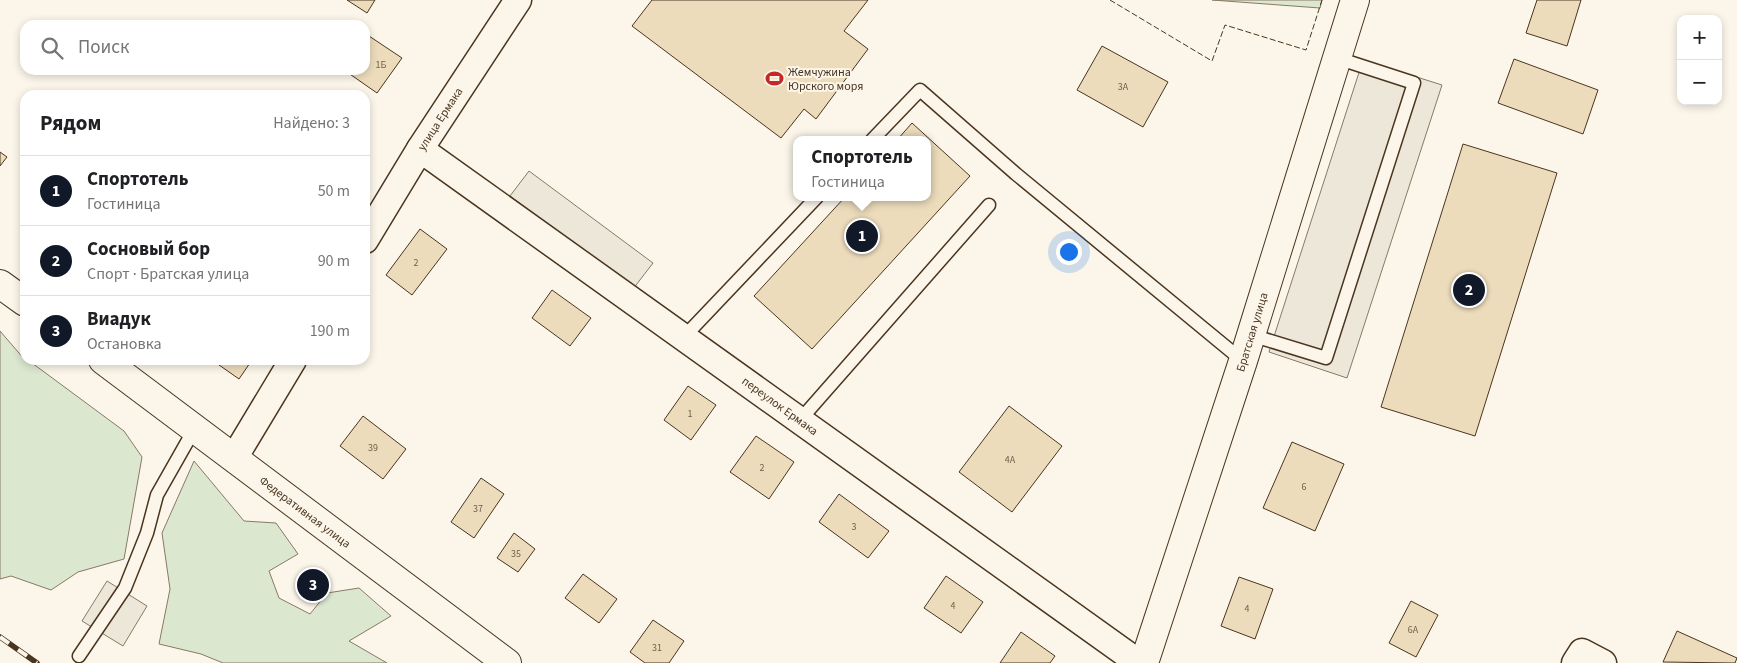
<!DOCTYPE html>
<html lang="ru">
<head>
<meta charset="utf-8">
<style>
  :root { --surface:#fff; --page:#f6f6f6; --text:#202124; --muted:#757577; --line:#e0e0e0; --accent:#111827 }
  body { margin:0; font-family:"Source Sans 3",sans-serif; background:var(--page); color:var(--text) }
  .controls { position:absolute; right:15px; top:15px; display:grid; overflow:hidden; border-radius:10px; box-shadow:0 2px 8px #0003 }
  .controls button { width:45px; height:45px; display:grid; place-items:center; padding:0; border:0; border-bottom:1px solid var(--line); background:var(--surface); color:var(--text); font:25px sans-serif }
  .you { position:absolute; left:1068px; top:251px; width:18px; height:18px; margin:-12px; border:4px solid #fff; border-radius:50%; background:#1a73e8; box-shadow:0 0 0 8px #1a73e833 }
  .badge { display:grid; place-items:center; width:32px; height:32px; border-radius:50%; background:var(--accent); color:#fff; font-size:16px; font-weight:700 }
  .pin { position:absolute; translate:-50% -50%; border:2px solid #fff; box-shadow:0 1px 5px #0006 }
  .popup { position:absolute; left:793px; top:136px; width:138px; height:65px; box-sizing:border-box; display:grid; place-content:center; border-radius:10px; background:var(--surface); filter:drop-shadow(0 1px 4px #0005); font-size:16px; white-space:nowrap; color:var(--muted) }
  .popup b { font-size:19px; color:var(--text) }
  .popup::after { content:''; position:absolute; left:50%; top:100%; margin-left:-10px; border:10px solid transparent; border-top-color:var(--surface) }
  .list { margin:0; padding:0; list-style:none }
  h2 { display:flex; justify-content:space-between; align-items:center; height:65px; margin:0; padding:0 20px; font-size:21px }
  h2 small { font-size:16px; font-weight:400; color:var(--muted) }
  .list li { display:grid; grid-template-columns:32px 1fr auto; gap:15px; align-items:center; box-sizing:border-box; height:70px; padding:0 20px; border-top:1px solid var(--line) }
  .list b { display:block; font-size:19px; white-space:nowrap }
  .list p { margin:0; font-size:16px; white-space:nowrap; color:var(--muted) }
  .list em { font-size:16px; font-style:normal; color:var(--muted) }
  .icon { flex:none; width:28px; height:28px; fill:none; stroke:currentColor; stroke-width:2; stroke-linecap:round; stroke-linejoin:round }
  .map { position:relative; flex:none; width:1737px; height:663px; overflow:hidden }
  .search { position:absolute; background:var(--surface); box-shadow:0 2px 8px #0003; left:20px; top:20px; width:350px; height:55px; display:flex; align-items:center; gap:12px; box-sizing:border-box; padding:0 18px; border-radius:15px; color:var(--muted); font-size:19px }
  .panel { position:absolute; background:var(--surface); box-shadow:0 2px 8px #0003; left:20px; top:90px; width:350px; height:275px; border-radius:15px }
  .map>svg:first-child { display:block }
  .green { fill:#dce7d0; stroke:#887966 }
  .parking { fill:#ede7d9; stroke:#887966 }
  .building { fill:#ecdcbc; stroke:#4a3520 }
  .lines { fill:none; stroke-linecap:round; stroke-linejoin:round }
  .lane-casing { stroke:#4a3520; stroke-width:15 }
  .street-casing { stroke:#4a3520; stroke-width:29 }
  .secondary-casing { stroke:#4a3520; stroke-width:30 }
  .lane { stroke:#fbf6e9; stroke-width:12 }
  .street { stroke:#fbf6e9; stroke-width:26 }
  .secondary { stroke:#fbf6e9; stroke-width:28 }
  .rail-casing { stroke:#4a3520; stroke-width:5.5 }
  .rail { stroke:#fbf6e9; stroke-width:4; stroke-dasharray:11; stroke-linecap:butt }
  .fence { stroke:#4a3520; stroke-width:1; stroke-dasharray:6 2.5; stroke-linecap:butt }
  .labels { text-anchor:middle; stroke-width:4; stroke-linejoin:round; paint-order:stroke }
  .number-label { font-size:10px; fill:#725f47 }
  .poi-label { font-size:12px; fill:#4a3520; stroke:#fbf6e9; text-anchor:start }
  .street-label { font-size:12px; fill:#4a3520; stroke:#fbf6e9 }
</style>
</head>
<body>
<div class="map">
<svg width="1737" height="663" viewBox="0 0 1737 663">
  <rect width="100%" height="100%" fill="#fbf6e9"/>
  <g class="green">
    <polygon points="1212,0 1322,0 1320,8"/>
    <polygon points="0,331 25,360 28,360 124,431 142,457 124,559 78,572 51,590 11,576 0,579"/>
    <polygon points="194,461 244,521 276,523 298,554 269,571 279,598 310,614 327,593 359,588 391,616 349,641 387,663 223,663 201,654 159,644 170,589 162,533"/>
  </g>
  <g class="parking">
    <polygon points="1363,60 1442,85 1347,378 1269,352"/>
    <polygon points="529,171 653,263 633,289 510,196"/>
    <polygon points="107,581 147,606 123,646 82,621"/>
  </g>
  <g class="building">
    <polygon points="347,0 375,0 367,13"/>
    <polygon points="652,0 868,0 844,31 868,49 816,119 804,109 781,138 632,26"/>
    <polygon points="1537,0 1581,0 1567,46 1526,33"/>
    <polygon points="366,34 402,58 377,93 344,70 365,70"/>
    <polygon points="1102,46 1168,82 1143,127 1077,90"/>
    <polygon points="1514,59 1598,90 1583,134 1498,103"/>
    <polygon points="912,123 970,176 812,349 754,296 845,197 927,197 927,140 897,140"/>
    <polygon points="1463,144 1557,173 1475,436 1381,407"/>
    <polygon points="0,152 7,157 0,166"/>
    <polygon points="420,229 447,249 412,295 386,275"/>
    <polygon points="552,290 591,318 570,346 532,318"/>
    <polygon points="212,360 252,360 239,379"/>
    <polygon points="688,386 716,405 691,440 664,420"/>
    <polygon points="1009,406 1062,446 1012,512 959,472"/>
    <polygon points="363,416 406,449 383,479 340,446"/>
    <polygon points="756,436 794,462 769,499 730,472"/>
    <polygon points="1292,442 1344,464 1315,531 1263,508"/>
    <polygon points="481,478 504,494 474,538 451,522"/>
    <polygon points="839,494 889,531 868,558 819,522"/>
    <polygon points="514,533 535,549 518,572 497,558"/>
    <polygon points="583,574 617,599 599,623 565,598"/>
    <polygon points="946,576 983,602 961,633 924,608"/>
    <polygon points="1239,577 1273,589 1255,639 1221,626"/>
    <polygon points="1411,601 1438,615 1416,657 1389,643"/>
    <polygon points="653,620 684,641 669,663 645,663 630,652"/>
    <polygon points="1677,631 1737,658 1735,663 1663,662"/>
    <polygon points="1021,632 1055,656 1050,663 1000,663"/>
  </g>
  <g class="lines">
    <defs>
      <g id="lane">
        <polyline points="872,140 920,90 1016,174 1243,361"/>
        <polyline points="1251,335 1326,358 1414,83 1337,58"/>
        <polyline points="684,337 817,197"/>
        <polyline points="800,420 989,205"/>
        <polyline points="79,656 125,588 147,533 157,495 195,428"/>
      </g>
      <g id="street">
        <polyline points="420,149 1139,663"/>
        <polyline points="365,240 420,149 518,0"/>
        <polyline points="234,458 293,360"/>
        <polyline points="1575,663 1582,652 1603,663"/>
      </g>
      <g id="secondary">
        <polyline points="0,284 25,302"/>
        <polyline points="103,360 507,663"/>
        <polyline points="1144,663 1243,361 1355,0"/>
      </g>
    </defs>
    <use href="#lane" class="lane-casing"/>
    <use href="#street" class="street-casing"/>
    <use href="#secondary" class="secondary-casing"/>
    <use href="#lane" class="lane"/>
    <use href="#street" class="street"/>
    <use href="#secondary" class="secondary"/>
    <defs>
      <polyline id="rail" points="0,637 37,663"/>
    </defs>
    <use href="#rail" class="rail-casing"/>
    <use href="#rail" class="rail"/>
    <polyline class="fence" points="1110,0 1212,61 1225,25 1306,50 1322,0"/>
  </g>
  <defs>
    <symbol id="stadium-bare" viewBox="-9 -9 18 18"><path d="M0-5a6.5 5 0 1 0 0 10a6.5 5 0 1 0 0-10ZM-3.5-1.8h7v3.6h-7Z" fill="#c62828" stroke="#fbf6e9" stroke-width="2.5" paint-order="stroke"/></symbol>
  </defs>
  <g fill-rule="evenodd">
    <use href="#stadium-bare" x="762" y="66" width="25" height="25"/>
  </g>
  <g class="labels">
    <g class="number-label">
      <text x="381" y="68">1Б</text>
      <text x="1123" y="90">3А</text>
      <text x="416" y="266">2</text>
      <text x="690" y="417">1</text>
      <text x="373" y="451">39</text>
      <text x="1010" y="463">4А</text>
      <text x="762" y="471">2</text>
      <text x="1304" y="490">6</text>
      <text x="478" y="512">37</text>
      <text x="854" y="530">3</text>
      <text x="516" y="557">35</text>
      <text x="953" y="609">4</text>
      <text x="1247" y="612">4</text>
      <text x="1413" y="633">6А</text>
      <text x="657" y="651">31</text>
    </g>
    <g class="poi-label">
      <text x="788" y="76">Жемчужина<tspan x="788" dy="14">Юрского моря</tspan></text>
    </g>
    <g class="street-label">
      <text transform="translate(440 119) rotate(-57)" y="4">улица Ермака</text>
      <text transform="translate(1252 332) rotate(-73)" y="4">Братская улица</text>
      <text transform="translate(780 406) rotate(36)" y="4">переулок Ермака</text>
      <text transform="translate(305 512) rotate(37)" y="4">Федеративная улица</text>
    </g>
  </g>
</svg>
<div class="controls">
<button>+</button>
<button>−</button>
</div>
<div class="you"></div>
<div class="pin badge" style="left:862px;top:236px">1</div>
<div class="popup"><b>Спортотель</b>Гостиница</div>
<div class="pin badge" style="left:1469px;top:290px">2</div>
<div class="pin badge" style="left:313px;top:585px">3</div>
<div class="search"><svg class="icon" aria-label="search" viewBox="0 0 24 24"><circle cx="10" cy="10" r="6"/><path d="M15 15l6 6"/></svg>Поиск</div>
<section class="panel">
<h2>Рядом<small>Найдено: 3</small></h2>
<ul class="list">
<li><span class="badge">1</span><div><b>Спортотель</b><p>Гостиница</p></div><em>50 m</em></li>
<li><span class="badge">2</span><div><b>Сосновый бор</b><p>Спорт · Братская улица</p></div><em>90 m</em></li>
<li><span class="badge">3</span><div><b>Виадук</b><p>Остановка</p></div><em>190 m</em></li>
</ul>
</section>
</div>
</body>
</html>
